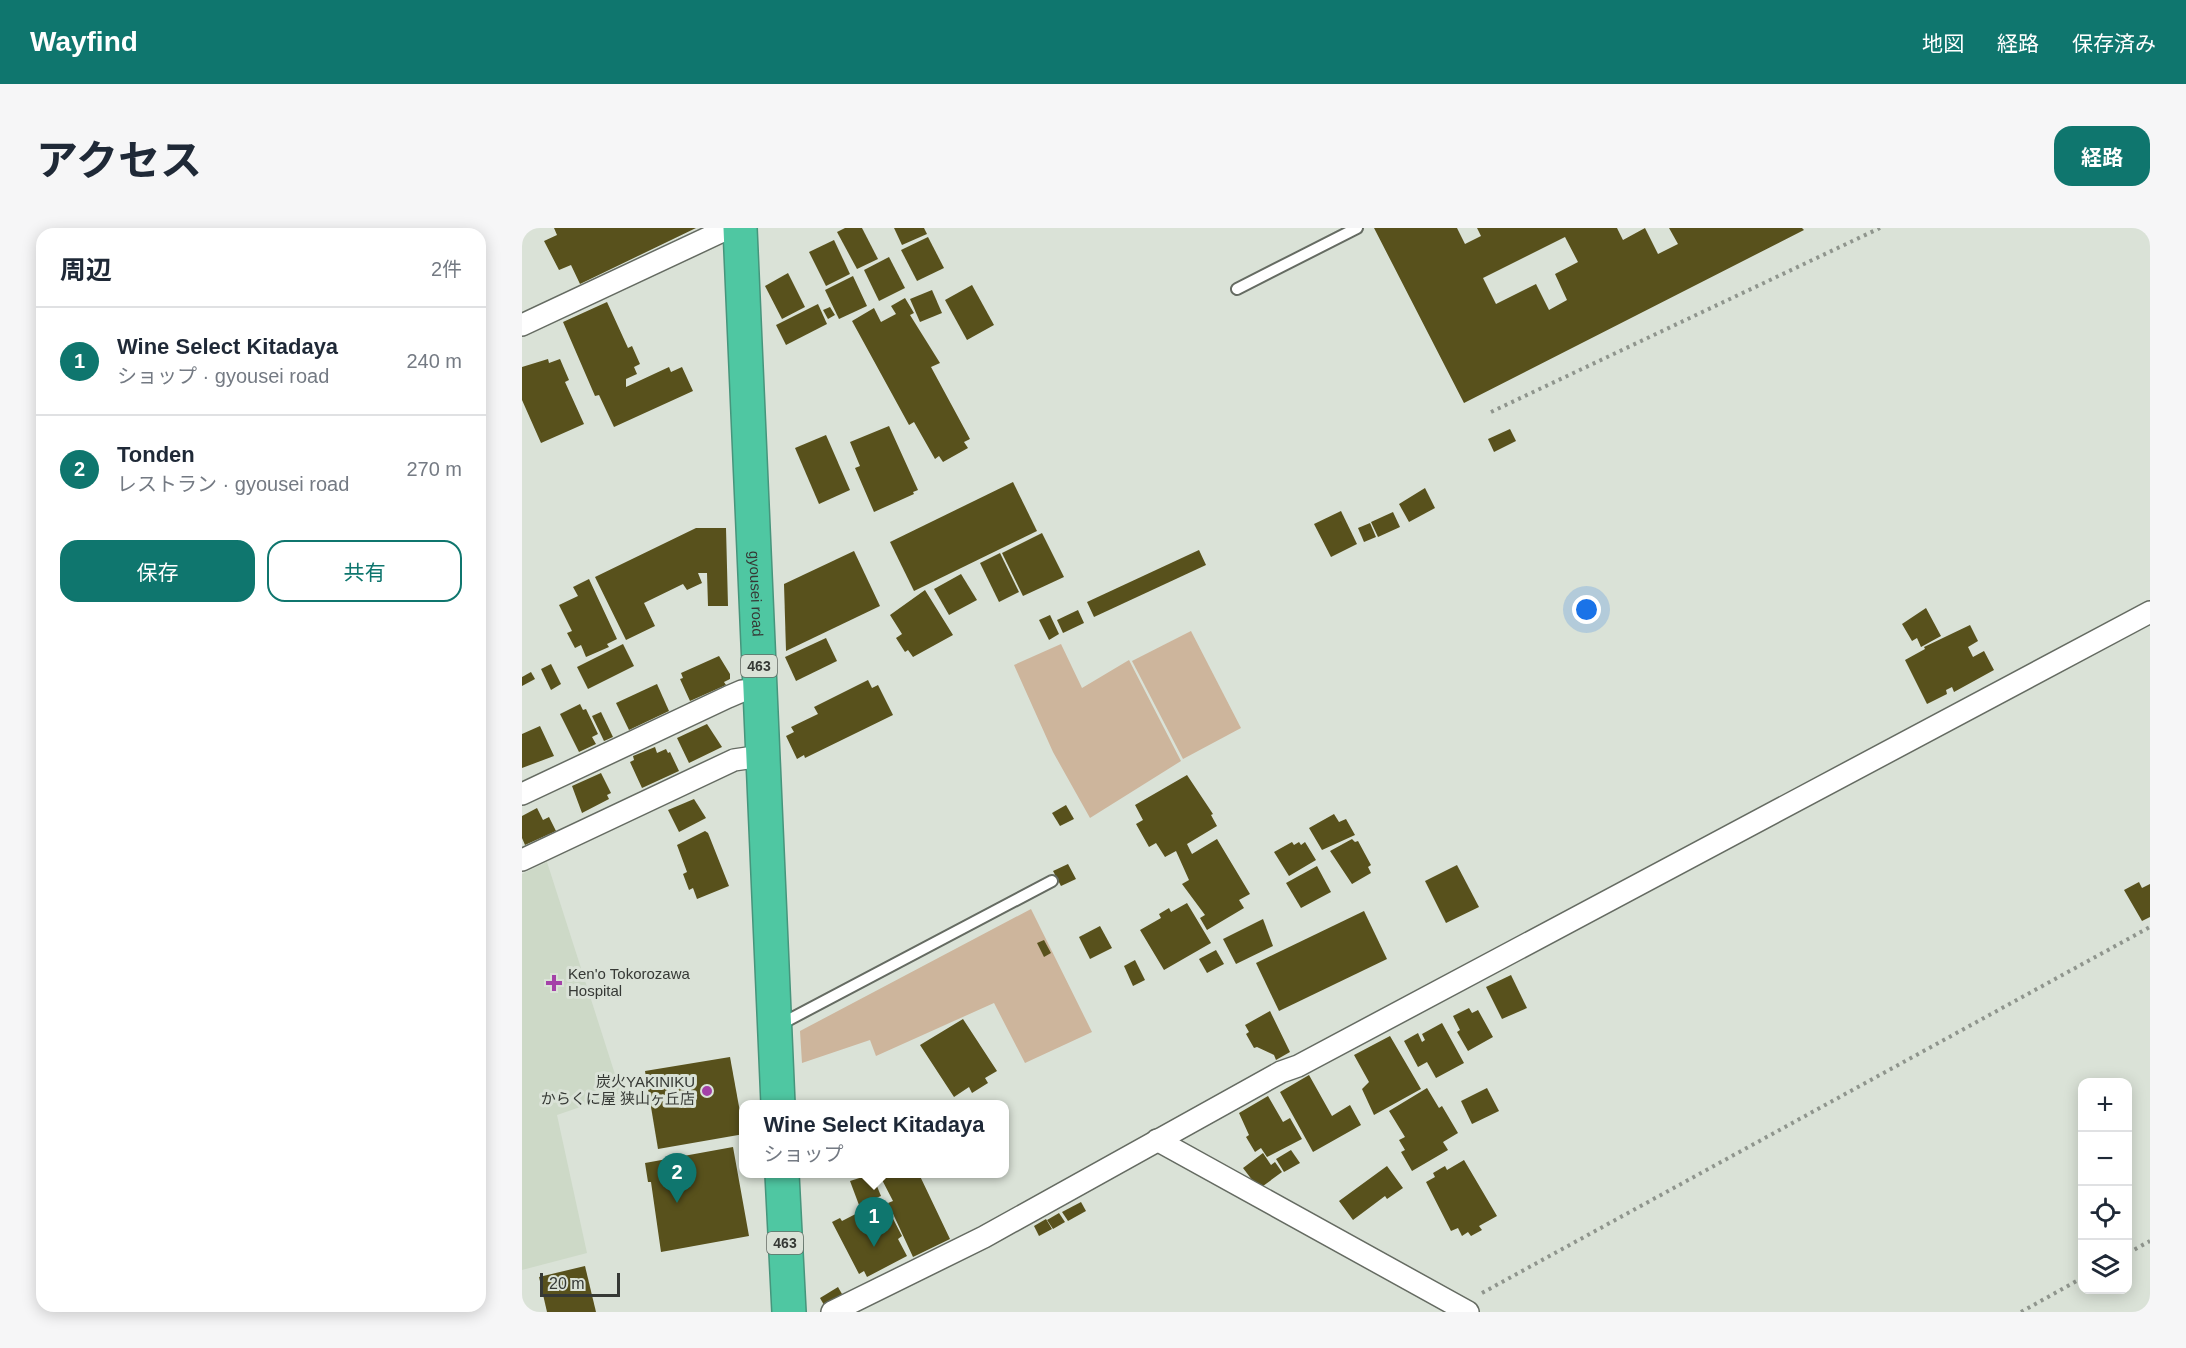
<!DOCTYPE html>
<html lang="ja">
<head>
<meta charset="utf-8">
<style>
  :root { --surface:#fff; --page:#f6f6f7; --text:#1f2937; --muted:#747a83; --line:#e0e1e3; --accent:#0f766e }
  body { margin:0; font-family:Arial,"Noto Sans JP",sans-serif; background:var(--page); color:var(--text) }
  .controls { position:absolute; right:18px; bottom:18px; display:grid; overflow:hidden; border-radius:12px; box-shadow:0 3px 15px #0003 }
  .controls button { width:54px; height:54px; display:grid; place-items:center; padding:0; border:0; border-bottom:2px solid var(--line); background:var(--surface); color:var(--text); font:30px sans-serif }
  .scale { position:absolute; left:18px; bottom:15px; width:80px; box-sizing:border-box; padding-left:6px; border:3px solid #363935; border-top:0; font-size:16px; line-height:21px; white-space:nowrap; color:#363935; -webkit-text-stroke:4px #dae2d7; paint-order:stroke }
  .you { position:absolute; left:1065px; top:382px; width:21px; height:21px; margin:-15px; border:4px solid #fff; border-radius:50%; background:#1a73e8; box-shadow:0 0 0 9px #1a73e833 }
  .badge { display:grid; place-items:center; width:39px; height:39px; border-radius:50%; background:var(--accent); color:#fff; font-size:20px; font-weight:700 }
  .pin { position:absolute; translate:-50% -50px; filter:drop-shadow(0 2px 3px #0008) }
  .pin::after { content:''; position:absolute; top:32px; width:21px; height:18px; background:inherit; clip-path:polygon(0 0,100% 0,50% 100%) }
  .popup { position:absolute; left:217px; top:872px; width:270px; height:78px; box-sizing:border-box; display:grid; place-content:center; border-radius:12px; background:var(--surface); filter:drop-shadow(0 2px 4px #0005); font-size:20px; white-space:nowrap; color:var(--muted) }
  .popup b { font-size:22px; color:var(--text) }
  .popup::after { content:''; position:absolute; left:50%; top:100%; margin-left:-12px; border:12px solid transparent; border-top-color:var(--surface) }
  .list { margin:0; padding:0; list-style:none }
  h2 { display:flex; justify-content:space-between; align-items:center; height:78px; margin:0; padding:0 24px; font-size:26px }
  h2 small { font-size:20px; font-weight:400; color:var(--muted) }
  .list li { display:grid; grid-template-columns:39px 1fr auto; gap:18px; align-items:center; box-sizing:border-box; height:108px; padding:0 24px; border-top:2px solid var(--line) }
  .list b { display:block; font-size:22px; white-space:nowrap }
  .list p { margin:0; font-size:20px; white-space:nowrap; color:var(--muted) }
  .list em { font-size:20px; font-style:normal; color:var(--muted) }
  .actions { display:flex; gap:12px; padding:18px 24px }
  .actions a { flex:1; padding:14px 0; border:2px solid var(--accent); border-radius:18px; text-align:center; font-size:21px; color:var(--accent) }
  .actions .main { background:var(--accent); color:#fff }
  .icon { flex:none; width:33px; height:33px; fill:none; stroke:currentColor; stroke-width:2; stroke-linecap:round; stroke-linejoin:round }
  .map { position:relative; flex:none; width:1628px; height:1084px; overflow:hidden; border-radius:18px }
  header { display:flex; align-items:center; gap:36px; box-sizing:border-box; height:84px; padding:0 30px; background:var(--accent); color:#fff }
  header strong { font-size:28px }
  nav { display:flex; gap:33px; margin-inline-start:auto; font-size:21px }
  .intro { display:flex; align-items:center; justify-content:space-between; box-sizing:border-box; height:144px; padding:0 36px }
  h1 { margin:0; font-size:42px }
  .button { padding:15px 27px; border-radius:18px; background:var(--accent); color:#fff; font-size:21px; font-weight:700 }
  main { display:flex; gap:36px; padding:0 36px }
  aside { flex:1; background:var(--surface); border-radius:18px; box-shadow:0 3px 15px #0003 }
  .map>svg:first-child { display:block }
  .built { fill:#cdd9c7 }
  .green { fill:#cdb59c }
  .building { fill:#58511c; fill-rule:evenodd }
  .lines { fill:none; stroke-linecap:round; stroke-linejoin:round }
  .lane-casing { stroke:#656b62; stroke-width:14 }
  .street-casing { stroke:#656b62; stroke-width:24 }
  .highway-casing { stroke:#46957c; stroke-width:36 }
  .path { stroke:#8f958d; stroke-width:4; stroke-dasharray:3 4.5; stroke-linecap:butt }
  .lane { stroke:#fff; stroke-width:10 }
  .street { stroke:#fff; stroke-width:21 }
  .highway { stroke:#4fc7a2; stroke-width:33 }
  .poi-dot { fill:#a441a8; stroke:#dae2d7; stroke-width:2 }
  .labels { text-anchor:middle; stroke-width:6; stroke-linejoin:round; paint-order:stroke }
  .shield { fill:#dae2d7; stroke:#676c66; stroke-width:1.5 }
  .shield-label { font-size:14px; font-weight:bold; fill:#363935 }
  .street-label { font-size:15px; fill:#363935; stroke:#dae2d7 }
  .poi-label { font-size:15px; fill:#363935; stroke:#dae2d7; text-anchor:start }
</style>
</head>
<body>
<header>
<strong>Wayfind</strong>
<nav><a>地図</a><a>経路</a><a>保存済み</a></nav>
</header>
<div class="intro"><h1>アクセス</h1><a class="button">経路</a></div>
<main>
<aside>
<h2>周辺<small>2件</small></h2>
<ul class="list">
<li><span class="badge">1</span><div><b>Wine Select Kitadaya</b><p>ショップ · gyousei road</p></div><em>240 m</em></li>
<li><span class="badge">2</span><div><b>Tonden</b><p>レストラン · gyousei road</p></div><em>270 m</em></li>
</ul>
<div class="actions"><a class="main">保存</a><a>共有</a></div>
</aside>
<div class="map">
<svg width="1628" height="1084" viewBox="0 0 1628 1084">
  <rect width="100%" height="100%" fill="#dae2d7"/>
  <polygon class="built" points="25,634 99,865 35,887 65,1025 0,1042 0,646"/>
  <g class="green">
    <polygon points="669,403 719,500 661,531 610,433"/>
    <polygon points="539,416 560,460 607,432 659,533 568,590 531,524 492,437"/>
    <polygon points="509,681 570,804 503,835 472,775 354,828 348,812 280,835 278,803"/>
  </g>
  <g class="building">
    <polygon points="32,0 174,0 58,56 49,37 37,42 22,13 35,7"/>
    <polygon points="323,0 340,0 356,31 335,41 315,4"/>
    <polygon points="372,0 402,0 405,6 380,17"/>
    <path d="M 852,0 L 935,0 L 943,16 L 959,8 L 955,0 L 1095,0 L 1101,12 L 1123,0 L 1136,26 L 1156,16 L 1147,0 L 1280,0 L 1282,2 L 942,175 ZM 1043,9 L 1056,34 L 1033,46 L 1045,72 L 1027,82 L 1014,56 L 974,76 L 961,50 Z"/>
    <polygon points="406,9 422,40 395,53 379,22"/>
    <polygon points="312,12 328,46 304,58 287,24"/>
    <polygon points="367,29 383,60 357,73 342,42"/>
    <polygon points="266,45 283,79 260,91 243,58"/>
    <polygon points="331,48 345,78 317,91 303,62"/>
    <polygon points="450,57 472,97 445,112 423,72"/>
    <polygon points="410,62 420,85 398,94 388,71"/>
    <polygon points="383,70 392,85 388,87 418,135 409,139 448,211 442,214 446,220 421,234 417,228 413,231 392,194 387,197 330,93 352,80 359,94 374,86 369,78"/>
    <polygon points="85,74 106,120 110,118 118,136 112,139 115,146 104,151 104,159 147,139 149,144 160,139 171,163 92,199 77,167 73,168 41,94"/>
    <polygon points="296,76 305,96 264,117 254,97"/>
    <polygon points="308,79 313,87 306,91 301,82"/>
    <polygon points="26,131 27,135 38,131 47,152 43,154 62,196 19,215 0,172 0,139"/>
    <polygon points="367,198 396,262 391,264 392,266 352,284 333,240 338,238 328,214"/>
    <polygon points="988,201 994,213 972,224 966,211"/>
    <polygon points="304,207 328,262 297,276 273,220"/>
    <polygon points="491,254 515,303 392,363 368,314"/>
    <polygon points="903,260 913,280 887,294 877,276"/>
    <polygon points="819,283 835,316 809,329 792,296"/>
    <polygon points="871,284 878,299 856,309 849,294"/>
    <polygon points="848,295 854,309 842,314 836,300"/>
    <polygon points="174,300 204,300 206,378 186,378 185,345 176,345 180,355 165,362 161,356 122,375 133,398 104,412 73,349"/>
    <polygon points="520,305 542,349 501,368 480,325"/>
    <polygon points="677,322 684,337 572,389 565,374"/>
    <polygon points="332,323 358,378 264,423 262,356"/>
    <polygon points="478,325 497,364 477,374 458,335"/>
    <polygon points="439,346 455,372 427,387 412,361"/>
    <polygon points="67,351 95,411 85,416 87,419 64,429 59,417 53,420 45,405 50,403 37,377 56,368 51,359"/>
    <polygon points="403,362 431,407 391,429 386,422 383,424 374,410 380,406 368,387"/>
    <polygon points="1404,380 1419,408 1399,419 1395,410 1390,413 1380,396"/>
    <polygon points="556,382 562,395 541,405 535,392"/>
    <polygon points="528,387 537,406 527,412 517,392"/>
    <polygon points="1448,397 1456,413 1446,419 1451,429 1462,423 1472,442 1432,464 1430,459 1424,462 1425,466 1405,476 1383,432 1403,421 1402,419"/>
    <polygon points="304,410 315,433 274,453 263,429"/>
    <polygon points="101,416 112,438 66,461 55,439"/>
    <polygon points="197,428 208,446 208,451 202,454 204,457 168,473 158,451 161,450 159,445"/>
    <polygon points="29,436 39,456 29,462 19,441"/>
    <polygon points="9,444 13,451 0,458 0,449"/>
    <polygon points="346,452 350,460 356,457 371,487 283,530 282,527 275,531 264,508 272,504 269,499 296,486 292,479"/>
    <polygon points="135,456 147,483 107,502 94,475"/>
    <polygon points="58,476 61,482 64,481 76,506 70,509 74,516 57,524 38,486"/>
    <polygon points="79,484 91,509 82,513 70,488"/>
    <polygon points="185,496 200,519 167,535 155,510"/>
    <polygon points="18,498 32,528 0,540 0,506"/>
    <polygon points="133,519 135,525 144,521 146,525 148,524 157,543 120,560 108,534 112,532 111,528"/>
    <polygon points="79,545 89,565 85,567 87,571 60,585 50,558"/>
    <polygon points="665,547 691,586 689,587 695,598 665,616 670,626 695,611 728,666 717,672 722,680 685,702 678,690 683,687 660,656 667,652 654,623 643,629 634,615 627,619 614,596 621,592 613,577"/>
    <polygon points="172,571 184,590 157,604 146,582"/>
    <polygon points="544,577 552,591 538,598 530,585"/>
    <polygon points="15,580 21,592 27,589 34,603 3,617 0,610 0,588"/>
    <polygon points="812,586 817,594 824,591 833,607 800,622 787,600"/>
    <polygon points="183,603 186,605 207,658 175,671 171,660 167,662 161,646 165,644 155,617"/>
    <polygon points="830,611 833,614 836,613 849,637 846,639 849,645 830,656 808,623"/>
    <polygon points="770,614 772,617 777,614 779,617 783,614 794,632 767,648 752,624"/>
    <polygon points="546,636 554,651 539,658 531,643"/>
    <polygon points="935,637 957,679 924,695 903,653"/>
    <polygon points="795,638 809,664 779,680 764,655"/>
    <polygon points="1617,654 1620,660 1628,656 1628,689 1620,693 1602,662"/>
    <polygon points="665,675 689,715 642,742 618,702 639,690 637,686 647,680 649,684"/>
    <polygon points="842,683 865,731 757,783 734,735"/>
    <polygon points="741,691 751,718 714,736 701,711"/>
    <polygon points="578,698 590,720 568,731 557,709"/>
    <polygon points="522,712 529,725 522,729 515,715"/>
    <polygon points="694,722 702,736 685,745 677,731"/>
    <polygon points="613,732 623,752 611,758 602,738"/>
    <polygon points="989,747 1005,780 980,791 964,759"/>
    <polygon points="947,780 950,785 956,782 971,809 946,823 935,804 938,802 931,788"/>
    <polygon points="748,783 768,824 754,832 752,827 735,819 732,820 724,806 727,804 723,797"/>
    <polygon points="441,791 475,843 463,850 466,855 450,865 447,859 432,869 398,817"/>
    <polygon points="920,795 942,835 914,850 905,834 896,839 882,813 896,805 900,814 903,812 900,806"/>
    <polygon points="868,808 899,861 852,887 840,861 847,854 832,827"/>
    <polygon points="208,829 222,906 136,921 123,843"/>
    <polygon points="787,847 810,888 828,877 839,897 791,924 758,864"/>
    <polygon points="905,860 917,880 920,878 936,905 921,914 926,922 890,943 879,924 883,922 877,912 883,909 867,883"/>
    <polygon points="965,860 977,883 950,896 939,873"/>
    <polygon points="746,868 761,894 768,890 780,911 745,929 739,920 733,924 724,909 727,907 717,885"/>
    <polygon points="211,919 227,1008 139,1024 129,954 126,954 123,935"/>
    <polygon points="769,922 778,935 762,944 754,931"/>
    <polygon points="741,925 749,937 753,934 760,944 737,961 721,940"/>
    <polygon points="942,932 975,988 957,998 960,1002 949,1008 946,1004 940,1008 936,1000 929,1003 904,954 913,949 911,945 923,938 925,942"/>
    <polygon points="865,938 881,960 865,971 863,968 831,992 817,973"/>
    <polygon points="350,946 359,968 337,977 328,953"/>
    <polygon points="357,946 397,946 428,1011 391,1029 366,975 371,973"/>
    <polygon points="357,974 362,983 366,981 380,1008 376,1011 385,1028 345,1049 342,1043 337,1046 310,994 318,990 320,993"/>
    <polygon points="559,974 564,983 546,993 540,984"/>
    <polygon points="537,985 543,994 531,1001 525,992"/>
    <polygon points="524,991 530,1001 517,1008 512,998"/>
    <polygon points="63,1038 74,1084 25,1084 17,1049"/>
    <polygon points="316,1059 320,1066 302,1077 298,1070"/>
  </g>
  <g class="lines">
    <defs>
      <g id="lane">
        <polyline points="715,61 835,0"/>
        <polyline points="257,797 530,653"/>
      </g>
      <g id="street">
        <polyline points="0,97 207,0"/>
        <polyline points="0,566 206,469 220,463 238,462"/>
        <polyline points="0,632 212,532 239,528"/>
        <polyline points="635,912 946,1084"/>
        <polyline points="310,1084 462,1009 759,844 776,838 1628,384"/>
      </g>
      <g id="highway">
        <path id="s1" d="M 218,0 L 256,876"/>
        <polyline points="260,946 267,1084"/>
      </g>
    </defs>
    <use href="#lane" class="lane-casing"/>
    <use href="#street" class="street-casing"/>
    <use href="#highway" class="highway-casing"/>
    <g class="path">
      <polyline points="969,184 1358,0"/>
      <polyline points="1606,1025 1628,1013"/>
      <polyline points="960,1065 1628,699"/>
      <polyline points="1499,1084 1560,1050"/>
    </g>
    <use href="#lane" class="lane"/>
    <use href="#street" class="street"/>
    <use href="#highway" class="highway"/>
  </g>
  <g class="poi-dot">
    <path d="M29 746h6v6h6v6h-6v6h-6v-6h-6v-6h6z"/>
    <circle cx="185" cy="863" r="6"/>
  </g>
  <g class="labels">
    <g class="shield">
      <rect x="219" y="427" width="36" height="22" rx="4.5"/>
      <rect x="245" y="1004" width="36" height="22" rx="4.5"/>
    </g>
    <g class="shield-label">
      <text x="237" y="443">463</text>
      <text x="263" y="1020">463</text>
    </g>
    <g class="street-label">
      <text dy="5" stroke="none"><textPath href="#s1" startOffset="366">gyousei road</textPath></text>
    </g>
    <g class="poi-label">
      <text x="46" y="751">Ken'o Tokorozawa<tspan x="46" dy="17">Hospital</tspan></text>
      <text x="173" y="859" text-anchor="end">炭火YAKINIKU<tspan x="173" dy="17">からくに屋 狭山ヶ丘店</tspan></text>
    </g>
  </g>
</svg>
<div class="controls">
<button>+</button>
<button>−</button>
<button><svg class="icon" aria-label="locate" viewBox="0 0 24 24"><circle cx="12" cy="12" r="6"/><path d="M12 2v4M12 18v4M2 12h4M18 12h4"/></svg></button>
<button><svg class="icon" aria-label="layers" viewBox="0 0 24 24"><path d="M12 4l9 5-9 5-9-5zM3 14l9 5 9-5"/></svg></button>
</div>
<div class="scale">20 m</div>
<div class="you"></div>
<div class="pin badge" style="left:352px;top:1019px">1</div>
<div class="popup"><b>Wine Select Kitadaya</b>ショップ</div>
<div class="pin badge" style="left:155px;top:975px">2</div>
</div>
</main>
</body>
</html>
